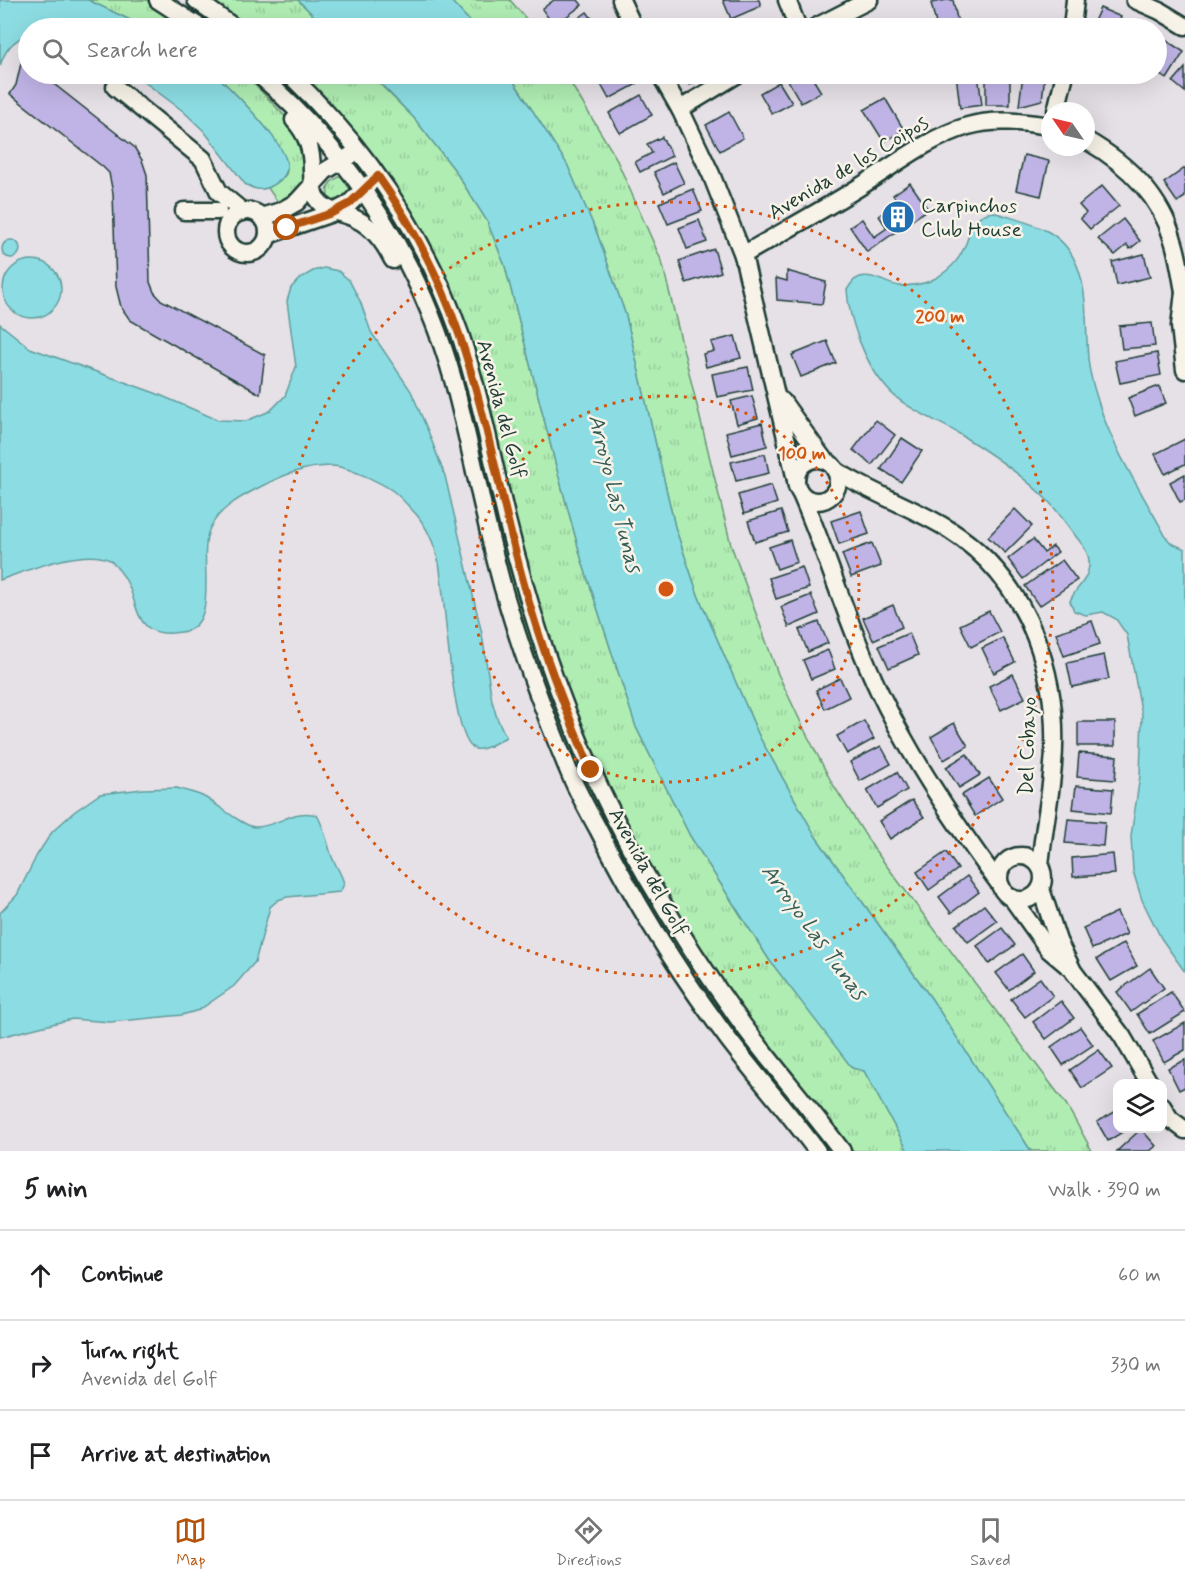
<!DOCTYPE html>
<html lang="en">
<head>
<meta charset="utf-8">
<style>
  :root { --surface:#fff; --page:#f2f2f2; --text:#202124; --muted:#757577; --line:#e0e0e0; --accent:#b45309 }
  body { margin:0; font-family:Mynerve,sans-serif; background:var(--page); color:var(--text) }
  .controls { position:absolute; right:18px; bottom:18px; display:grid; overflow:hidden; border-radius:12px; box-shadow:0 6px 24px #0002 }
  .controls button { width:54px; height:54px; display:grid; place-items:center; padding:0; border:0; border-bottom:2px solid var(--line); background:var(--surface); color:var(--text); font:30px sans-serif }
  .compass { position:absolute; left:1041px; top:102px; width:54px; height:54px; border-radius:50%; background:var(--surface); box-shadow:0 6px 24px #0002; rotate:304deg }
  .stop { position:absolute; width:18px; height:18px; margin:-14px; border:4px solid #b45309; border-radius:50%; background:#fff }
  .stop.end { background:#b45309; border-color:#fff; box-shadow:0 2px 6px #0008 }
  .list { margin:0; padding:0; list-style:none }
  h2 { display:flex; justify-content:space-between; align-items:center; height:78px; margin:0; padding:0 24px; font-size:26px }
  h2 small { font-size:20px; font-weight:400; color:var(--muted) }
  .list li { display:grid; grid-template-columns:39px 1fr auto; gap:18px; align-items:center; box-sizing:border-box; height:90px; padding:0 24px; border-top:2px solid var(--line) }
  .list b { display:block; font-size:22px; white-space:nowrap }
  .list p { margin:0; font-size:20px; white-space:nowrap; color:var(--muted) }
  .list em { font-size:20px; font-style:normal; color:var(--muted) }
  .icon { flex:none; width:33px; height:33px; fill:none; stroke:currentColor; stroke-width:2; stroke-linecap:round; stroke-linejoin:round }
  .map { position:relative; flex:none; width:1185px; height:1151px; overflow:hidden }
  .search { position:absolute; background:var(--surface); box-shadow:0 6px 24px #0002; left:18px; right:18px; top:18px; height:66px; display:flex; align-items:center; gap:15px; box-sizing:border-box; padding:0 21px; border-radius:33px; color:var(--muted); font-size:22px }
  .sheet { height:348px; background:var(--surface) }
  nav { display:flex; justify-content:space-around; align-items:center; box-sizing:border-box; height:84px; border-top:2px solid var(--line); background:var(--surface); font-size:16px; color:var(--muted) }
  nav a { display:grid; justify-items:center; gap:3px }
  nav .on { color:var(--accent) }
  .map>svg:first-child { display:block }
  .grass { fill:url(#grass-tufts); stroke:#689574; stroke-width:1.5 }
  .water { fill:#8cdde3; stroke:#609d9d; stroke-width:1.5 }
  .building { fill:#c0b4e6; stroke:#1f3d34; stroke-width:1.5 }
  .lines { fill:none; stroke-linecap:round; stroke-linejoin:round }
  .minor-casing { stroke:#1f3d34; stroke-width:21 }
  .minor { stroke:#f7f3e8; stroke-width:16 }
  .route { stroke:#b45309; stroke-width:8 }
  .ring { fill:none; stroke:#d45610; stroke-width:3; stroke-dasharray:3 6 }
  .labels { text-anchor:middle; stroke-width:5; stroke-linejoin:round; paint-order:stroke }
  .street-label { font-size:21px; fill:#1f3d34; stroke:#f7f3e8 }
  .poi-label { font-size:21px; fill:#1f3d34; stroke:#f7f3e8; text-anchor:start }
  .water-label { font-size:22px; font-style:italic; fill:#355d57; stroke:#f7f3e8 }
  .centre { fill:#d45610; stroke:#f7f3e8; stroke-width:3 }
  .ring-label { font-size:18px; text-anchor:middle; font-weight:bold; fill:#d45610; stroke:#f7f3e8; stroke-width:5; stroke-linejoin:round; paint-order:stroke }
</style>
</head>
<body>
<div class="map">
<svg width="1185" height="1151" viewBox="0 0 1185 1151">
  <defs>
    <pattern id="grass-tufts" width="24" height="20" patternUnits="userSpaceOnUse" patternTransform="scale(1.5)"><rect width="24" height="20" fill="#b0edb3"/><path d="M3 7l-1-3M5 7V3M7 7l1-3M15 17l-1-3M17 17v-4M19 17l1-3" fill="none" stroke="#97cc9b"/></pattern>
  </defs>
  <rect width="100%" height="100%" fill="#e6e0e7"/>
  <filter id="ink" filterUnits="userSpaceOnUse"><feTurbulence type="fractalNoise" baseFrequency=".0167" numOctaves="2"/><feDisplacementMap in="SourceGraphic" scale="12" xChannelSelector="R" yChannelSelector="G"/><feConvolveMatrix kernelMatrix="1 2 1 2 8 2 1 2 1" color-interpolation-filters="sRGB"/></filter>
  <g filter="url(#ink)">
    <g class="grass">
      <polygon points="88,0 147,0 191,28 147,28"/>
      <polygon points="208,0 298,0 326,28 246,28"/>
      <polygon points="450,0 510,0 534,28 476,28"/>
      <path d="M 215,74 L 245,74 L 296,128 L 304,143 L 306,188 L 279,204 L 268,188 C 274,184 282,181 286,174 C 296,151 231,89 215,74 Z"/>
      <polygon points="270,74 277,74 320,120 345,150 343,152"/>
      <polygon points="299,74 370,74 414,118 454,169 487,221 505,266 556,466 582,561 636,727 690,836 770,961 859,1069 864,1071 908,1151 849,1151 770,1048 693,942 644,860 609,792 581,728 540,620 483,395 477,360 434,254 377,161 346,124"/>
      <polygon points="509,74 565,74 615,156 662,262 731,545 778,674 805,731 832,783 874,849 1066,1104 1092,1151 1031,1151 931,998 816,837 760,738 698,595 675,527 626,316 598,236 567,164"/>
      <path d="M 343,175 L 352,189 L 343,200 L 334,201 L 328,197 C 326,183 331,181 343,175 Z"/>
      <polygon points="395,223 410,240 440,303 459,351 506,545 607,816 835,1151 826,1151 752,1058 713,1005 652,912 601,819 563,734 540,677 518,609 500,547 394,224"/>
    </g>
    <g class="water">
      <path d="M 0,0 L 88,0 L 147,28 L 28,28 L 28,34 C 13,41 5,49 0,66 Z"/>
      <polygon points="298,0 450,0 476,28 326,28"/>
      <path d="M 130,74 L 215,74 C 232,90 286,143 287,165 C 287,174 283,179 275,184 C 264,191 256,191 245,184 L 204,131 L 183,111 L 139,78 Z"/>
      <polygon points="371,74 509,74 567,164 598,236 626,316 675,527 698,595 760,738 816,837 931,998 1031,1151 908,1151 864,1071 852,1068 770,961 690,836 636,727 582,561 556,466 505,266 487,221 454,169 414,118"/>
      <path d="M 994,212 C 1010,218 1030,222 1045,230 C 1093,254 1084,315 1088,358 C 1089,373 1095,392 1100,407 C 1115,453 1143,494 1166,537 L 1171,543 L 1185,549 L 1185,972 L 1161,938 L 1142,900 L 1133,871 L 1131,836 L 1140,776 L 1142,715 L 1127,635 L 1116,619 L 1103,612 L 1086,615 L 1074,611 L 1070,601 C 1076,587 1087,582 1089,566 C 1091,552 1079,541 1071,530 C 1064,521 1057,510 1049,502 C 1024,476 992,454 961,435 C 938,420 903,409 885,386 C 865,363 849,320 847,290 C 849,287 852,281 856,279 C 868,270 887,285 900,286 C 908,286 925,284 932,280 C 946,273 958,262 964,248 C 973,229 969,215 994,212 Z"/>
      <circle cx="11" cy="249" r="9"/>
      <circle cx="32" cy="289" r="29"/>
      <path d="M 324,268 L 338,271 L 349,280 L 360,301 L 371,332 L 411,391 L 428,431 L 445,476 L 482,634 L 492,701 L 497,718 L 506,737 C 498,741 482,753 473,748 C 451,736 445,593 439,563 C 435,546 427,527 416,514 C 409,507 401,497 393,491 C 382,483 344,465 331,466 C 304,466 281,476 258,488 C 239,498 220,508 210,528 C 196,556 223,626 181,632 C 127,641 143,597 119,570 C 117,568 113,562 110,560 C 83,547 26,571 0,580 L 0,324 L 30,348 L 155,393 L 218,420 L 246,421 L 270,411 L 285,396 L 296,367 L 287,301 L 291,288 L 299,279 L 313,271 Z"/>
      <path d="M 177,788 C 186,791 196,793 204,797 C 216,803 244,827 255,827 C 278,827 293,808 317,815 C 325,829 327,843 332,857 C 336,867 342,874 344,884 L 340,892 L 287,897 L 278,900 L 270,907 L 255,962 L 234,986 L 199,1010 L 182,1015 L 110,1022 L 72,1019 L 0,1037 L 0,913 L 17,895 L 37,855 L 52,832 L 74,812 L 100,794 L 143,789 Z"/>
    </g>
    <g class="building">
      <polygon points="554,0 578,0 582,5 554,26 542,9"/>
      <polygon points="723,0 759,0 761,6 731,19"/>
      <polygon points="947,0 953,0 959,28 937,28 931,3"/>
      <polygon points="1100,8 1121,17 1116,28 1091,28"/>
      <polygon points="587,12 599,28 565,28"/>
      <polygon points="1164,39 1184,52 1167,79 1156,73 1156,52"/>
      <polygon points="22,59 28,63 28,74 41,74 134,147 142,160 147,175 150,282 154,292 161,300 265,355 260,394 130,320 121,307 116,287 113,193 109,173 103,167 10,94 16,85"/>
      <polygon points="1185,68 1185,92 1173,82"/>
      <polygon points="608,74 631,74 637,84 609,99 598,79"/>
      <polygon points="684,74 710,74 690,85"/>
      <polygon points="787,74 810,74 821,92 801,103 785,75"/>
      <polygon points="956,74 978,74 982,105 960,108"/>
      <rect x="986" y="74" width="24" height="31"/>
      <polygon points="1023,74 1045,74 1042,100 1019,106"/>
      <polygon points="779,82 792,103 772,114 760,93"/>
      <polygon points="641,95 652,115 620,133 609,113"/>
      <polygon points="885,98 904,130 884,142 864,110"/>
      <polygon points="729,112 743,138 720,151 706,125"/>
      <polygon points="662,137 672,156 640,172 635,162 652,153 647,144"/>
      <polygon points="1024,155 1049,161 1041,196 1016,190"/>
      <polygon points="674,162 684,183 664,193 654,172"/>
      <polygon points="1185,168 1185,197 1177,202 1164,183"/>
      <polygon points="910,183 928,209 867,252 850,227 862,219 874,237 887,228 879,216 891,207 889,204 896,199 893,195"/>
      <polygon points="1102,186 1119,206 1090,229 1080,218 1086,213 1079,205"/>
      <polygon points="693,189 702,211 668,224 659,203"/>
      <polygon points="1123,219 1140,241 1130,249 1127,245 1115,255 1098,239"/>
      <polygon points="699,220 707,242 687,249 679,228"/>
      <polygon points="714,249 721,272 686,283 679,261"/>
      <polygon points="1144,254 1150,277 1117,285 1112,262"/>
      <polygon points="787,271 826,282 822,304 777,300 776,278 787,281"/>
      <polygon points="1152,323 1155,346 1122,349 1119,326"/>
      <polygon points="735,336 741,358 706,367 703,354 714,351 711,342"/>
      <polygon points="827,341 836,363 801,377 792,355"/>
      <polygon points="1157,353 1161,375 1120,383 1115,361"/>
      <polygon points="748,367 753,390 717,397 712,374"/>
      <polygon points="1159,386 1166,403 1135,416 1128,398"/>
      <polygon points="752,396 758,418 737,424 731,401"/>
      <polygon points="876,420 895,435 872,465 853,450"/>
      <polygon points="762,423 767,446 732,455 726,432"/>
      <polygon points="902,438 922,451 901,482 881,469"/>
      <polygon points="1185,439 1185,464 1165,474 1155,454"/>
      <polygon points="765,454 769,473 736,481 731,462"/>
      <polygon points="1185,474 1185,500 1180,502 1170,482"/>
      <polygon points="771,485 777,503 744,514 738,495"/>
      <polygon points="1015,509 1032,526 1005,553 988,537"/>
      <polygon points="781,511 788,532 755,542 748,521"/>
      <polygon points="861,511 869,534 839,544 831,521"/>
      <polygon points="1033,539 1044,553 1053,546 1058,552 1023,579 1008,559"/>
      <polygon points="790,540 797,562 777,569 769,547"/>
      <polygon points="872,543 881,566 851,577 842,554"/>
      <polygon points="1062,560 1077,580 1039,606 1025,586"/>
      <polygon points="802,567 809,588 776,599 769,578"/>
      <polygon points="811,595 819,614 789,627 781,607"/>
      <polygon points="893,605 902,627 873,640 863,618"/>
      <polygon points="989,611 1000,632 971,647 960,625"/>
      <polygon points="1092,621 1100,644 1064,656 1056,633"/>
      <polygon points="819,622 828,643 808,652 799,630"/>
      <polygon points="909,633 918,655 889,668 879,646"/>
      <polygon points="1003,638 1015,662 994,673 982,648"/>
      <polygon points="828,650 835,669 811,679 803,660"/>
      <polygon points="1104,655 1109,679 1072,687 1067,663"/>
      <polygon points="1013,674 1025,698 1001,710 989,686"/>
      <polygon points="840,678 849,697 825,709 816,690"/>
      <polygon points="864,721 874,739 847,754 837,736"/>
      <rect x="1078" y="722" width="37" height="24"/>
      <polygon points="954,723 968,746 944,760 931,737"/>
      <polygon points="881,746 891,764 860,781 850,762"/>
      <polygon points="1079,753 1117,756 1115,780 1077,777"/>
      <polygon points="967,754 980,775 959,788 946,767"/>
      <polygon points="897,772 907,790 877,808 867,790"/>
      <polygon points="989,778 1002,798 975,816 962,795"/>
      <polygon points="1076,786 1113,789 1111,813 1073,809"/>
      <polygon points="912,800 924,817 890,839 879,821"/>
      <polygon points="1068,819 1105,822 1103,846 1065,843"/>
      <polygon points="946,852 958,869 929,890 917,872"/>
      <polygon points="1113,854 1115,874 1073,877 1072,858"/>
      <polygon points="967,876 979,892 951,913 939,897"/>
      <polygon points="984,905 997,921 968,942 956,926"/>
      <polygon points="1117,912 1127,934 1092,949 1083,928"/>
      <polygon points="1002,928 1015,945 989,964 977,946"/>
      <polygon points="1124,943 1137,966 1111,981 1097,959"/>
      <polygon points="1022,954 1034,971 1009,990 996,973"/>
      <polygon points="1150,968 1164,988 1131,1012 1117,992"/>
      <polygon points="1040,978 1053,996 1025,1017 1011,999"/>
      <polygon points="1171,992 1185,1012 1150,1034 1137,1014"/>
      <polygon points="1061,1001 1074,1018 1046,1039 1033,1022"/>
      <polygon points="1185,1023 1185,1050 1164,1062 1153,1041"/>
      <polygon points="1080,1027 1093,1045 1063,1065 1051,1047"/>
      <polygon points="1099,1050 1112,1068 1082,1088 1070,1070"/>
      <polygon points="1185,1060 1185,1087 1179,1090 1168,1068"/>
      <polygon points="1118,1110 1118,1128 1129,1128 1108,1141 1097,1122"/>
      <polygon points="1141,1129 1156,1146 1150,1151 1117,1151"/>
    </g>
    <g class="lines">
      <defs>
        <g id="minor">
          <polyline points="158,0 201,28"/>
          <polyline points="196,0 235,28"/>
          <polyline points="621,0 634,28"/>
          <polyline points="787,0 798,28"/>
          <polyline points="1135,0 1160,11 1185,26"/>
          <polyline points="814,28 869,0"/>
          <polyline points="1072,28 1075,0"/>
          <path d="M 258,74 C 352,154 421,264 454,383 C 472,451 484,520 503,588 C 521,651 544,713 570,774 C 578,793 588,811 598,829 C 635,903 679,973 728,1039 C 757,1077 789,1113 817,1151"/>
          <path d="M 289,74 C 364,146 425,234 460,334 C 480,395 492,458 507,520 C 525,592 546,662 575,731 C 617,836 677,933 743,1025 C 775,1068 810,1108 842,1151"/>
          <polyline points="660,74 680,109 711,174 743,255 796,480"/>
          <polyline points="115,87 203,159 219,192 243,212"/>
          <polyline points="680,109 738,74"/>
          <polyline points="1056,111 1065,74"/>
          <path d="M 294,120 C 308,135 312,151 312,171 C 313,181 311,189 316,198 C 327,214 341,211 356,219 C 373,227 385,244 393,260"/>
          <path d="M 1086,140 C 1126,163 1160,195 1173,240 C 1179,258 1181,277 1185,296"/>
          <polyline points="184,211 218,211"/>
          <circle cx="247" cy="232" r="21"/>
          <polyline points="261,217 281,211 297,202 325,171 350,156"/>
          <polyline points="268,235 332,213 349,204 369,184"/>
          <path d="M 743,255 C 782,232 823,210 861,186 C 896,164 928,138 968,126 C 995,118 1023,122 1050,126"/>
          <polyline points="1184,292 1180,326 1185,370"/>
          <polyline points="782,401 824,460"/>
          <circle cx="817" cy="480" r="21"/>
          <path d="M 835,470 C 871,493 912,507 948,529 C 1031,581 1063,682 1052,775 C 1049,805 1043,835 1040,865"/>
          <path d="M 801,494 C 829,558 848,626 878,689 C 911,759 955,824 1001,886"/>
          <circle cx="1021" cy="878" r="22"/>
          <polyline points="1041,889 1058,941 1073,971 1122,1036 1150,1084"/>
          <polyline points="1012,898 1049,950 1068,966"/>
          <polyline points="1162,1106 1170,1119 1185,1130"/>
        </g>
      </defs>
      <use href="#minor" class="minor-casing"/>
      <use href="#minor" class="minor"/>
    </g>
  </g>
  <g class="lines" filter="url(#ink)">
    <path class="route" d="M 287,228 L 332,213 L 349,204 L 378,176 C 412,224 440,278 459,334 C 486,413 500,496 522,577 C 539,643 564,706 591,770"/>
  </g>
  <g class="ring">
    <circle cx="666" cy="589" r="193"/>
    <circle cx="666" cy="589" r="387"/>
  </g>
  <defs>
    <symbol id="building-disc" viewBox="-11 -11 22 22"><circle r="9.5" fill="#1f6fb2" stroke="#f7f3e8"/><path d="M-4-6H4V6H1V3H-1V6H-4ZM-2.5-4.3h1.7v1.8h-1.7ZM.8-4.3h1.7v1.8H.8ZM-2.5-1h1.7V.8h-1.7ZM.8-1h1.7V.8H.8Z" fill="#fff"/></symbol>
  </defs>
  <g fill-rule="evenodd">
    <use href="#building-disc" x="879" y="198" width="38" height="38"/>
  </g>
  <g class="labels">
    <g class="street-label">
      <text transform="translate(848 167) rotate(-31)" y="7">Avenida de los Coipos</text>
      <text transform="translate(502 409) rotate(75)" y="7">Avenida del Golf</text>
      <text transform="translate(1027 746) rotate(-88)" y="7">Del Cobayo</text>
      <text transform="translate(649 872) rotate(61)" y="7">Avenida del Golf</text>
    </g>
    <g class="poi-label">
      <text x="921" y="212">Carpinchos<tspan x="921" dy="24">Club House</tspan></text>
    </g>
    <g class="water-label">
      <text transform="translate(616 493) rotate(76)" y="8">Arroyo Las Tunas</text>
      <text transform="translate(815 931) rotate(54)" y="8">Arroyo Las Tunas</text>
    </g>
  </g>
  <circle cx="666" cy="589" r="9" class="centre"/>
  <g class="ring-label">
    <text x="940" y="322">200 m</text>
    <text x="802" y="459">100 m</text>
  </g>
</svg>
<div class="controls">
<button><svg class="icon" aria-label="layers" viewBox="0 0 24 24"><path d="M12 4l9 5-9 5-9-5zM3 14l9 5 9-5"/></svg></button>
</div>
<svg class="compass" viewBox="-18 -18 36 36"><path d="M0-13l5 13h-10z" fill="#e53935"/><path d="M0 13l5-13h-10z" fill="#757577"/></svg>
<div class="stop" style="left:287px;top:228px"></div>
<div class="stop end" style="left:591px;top:770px"></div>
<div class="search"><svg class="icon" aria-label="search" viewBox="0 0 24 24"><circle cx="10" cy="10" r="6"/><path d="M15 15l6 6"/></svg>Search here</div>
</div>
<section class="sheet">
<h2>5 min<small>Walk · 390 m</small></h2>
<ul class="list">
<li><svg class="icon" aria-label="ahead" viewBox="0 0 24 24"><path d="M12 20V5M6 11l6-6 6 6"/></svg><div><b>Continue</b></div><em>60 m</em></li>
<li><svg class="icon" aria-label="right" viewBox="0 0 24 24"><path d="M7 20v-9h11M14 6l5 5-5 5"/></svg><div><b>Turn right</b><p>Avenida del Golf</p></div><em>330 m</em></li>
<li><svg class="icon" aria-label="arrive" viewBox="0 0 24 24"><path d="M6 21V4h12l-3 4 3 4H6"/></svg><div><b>Arrive at destination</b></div></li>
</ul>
</section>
<nav>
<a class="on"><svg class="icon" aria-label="map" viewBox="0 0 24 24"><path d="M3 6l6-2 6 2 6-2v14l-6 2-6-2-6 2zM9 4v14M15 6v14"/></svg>Map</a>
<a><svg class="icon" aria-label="directions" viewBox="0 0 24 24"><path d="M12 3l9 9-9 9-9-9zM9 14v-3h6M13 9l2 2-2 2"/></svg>Directions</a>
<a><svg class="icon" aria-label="saved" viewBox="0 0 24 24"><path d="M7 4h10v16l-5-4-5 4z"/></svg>Saved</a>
</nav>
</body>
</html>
